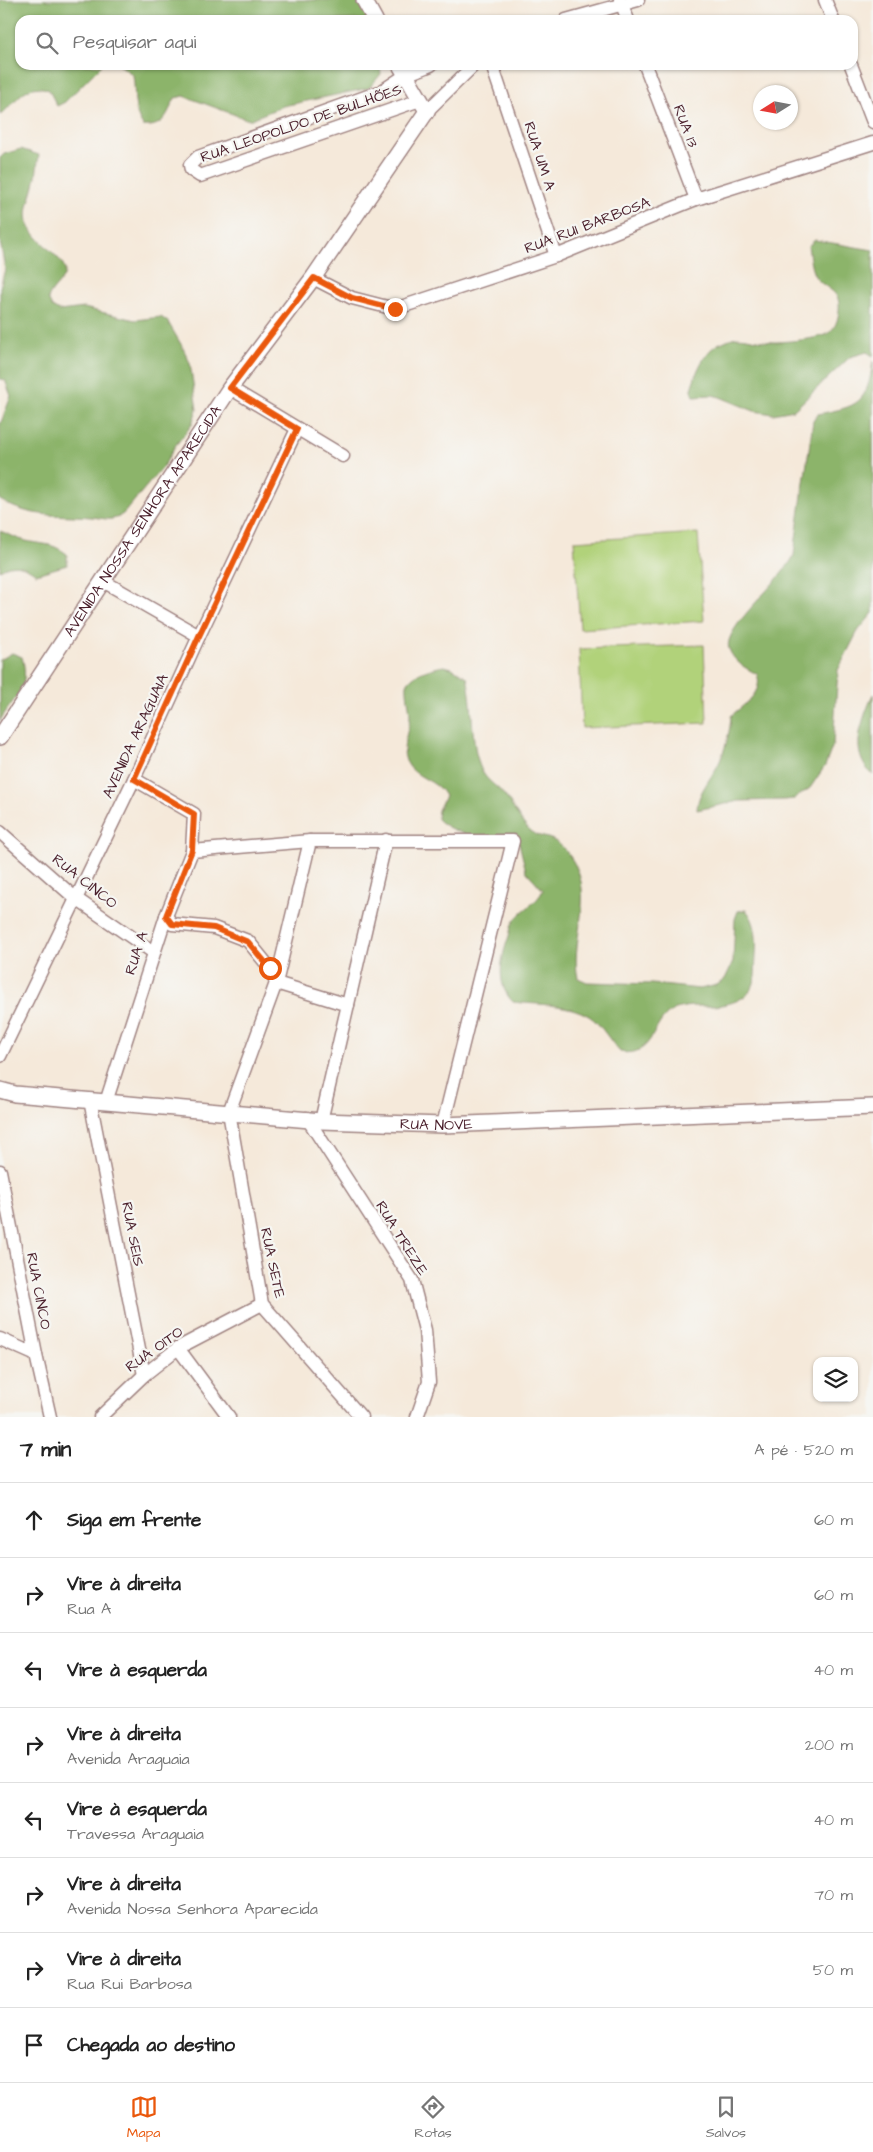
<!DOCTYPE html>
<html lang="pt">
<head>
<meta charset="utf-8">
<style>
  :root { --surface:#fff; --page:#f6f6f6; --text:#222; --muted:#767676; --line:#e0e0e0; --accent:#ea580c }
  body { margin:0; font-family:"Architects Daughter",sans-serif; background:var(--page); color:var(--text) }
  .controls { position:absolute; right:15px; bottom:15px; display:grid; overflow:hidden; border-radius:10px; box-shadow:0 1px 4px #0004 }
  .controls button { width:45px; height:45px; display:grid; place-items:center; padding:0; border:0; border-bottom:1px solid var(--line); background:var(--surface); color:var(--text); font:25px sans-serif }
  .compass { position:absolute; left:753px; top:85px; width:45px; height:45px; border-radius:50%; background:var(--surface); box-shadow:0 1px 4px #0004; rotate:259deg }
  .stop { position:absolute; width:15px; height:15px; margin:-11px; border:4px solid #ea580c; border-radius:50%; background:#fff }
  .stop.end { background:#ea580c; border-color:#fff; box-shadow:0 1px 5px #0008 }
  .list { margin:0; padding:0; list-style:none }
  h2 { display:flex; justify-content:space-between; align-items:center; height:65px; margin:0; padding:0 20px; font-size:21px }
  h2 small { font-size:16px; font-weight:400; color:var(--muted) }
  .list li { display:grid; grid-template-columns:32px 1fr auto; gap:15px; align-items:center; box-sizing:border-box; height:75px; padding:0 20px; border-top:1px solid var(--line) }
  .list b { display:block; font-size:19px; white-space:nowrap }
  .list p { margin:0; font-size:16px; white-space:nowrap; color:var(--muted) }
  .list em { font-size:16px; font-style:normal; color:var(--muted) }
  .icon { flex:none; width:28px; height:28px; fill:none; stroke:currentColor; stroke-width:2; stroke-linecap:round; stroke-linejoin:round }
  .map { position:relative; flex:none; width:873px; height:1417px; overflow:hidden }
  .search { position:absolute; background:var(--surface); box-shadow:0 1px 4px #0004; left:15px; right:15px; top:15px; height:55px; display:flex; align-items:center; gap:12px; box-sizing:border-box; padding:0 18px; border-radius:15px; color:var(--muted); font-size:19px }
  .sheet { height:665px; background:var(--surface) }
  nav { display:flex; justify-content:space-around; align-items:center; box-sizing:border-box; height:70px; border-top:1px solid var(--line); background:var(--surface); font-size:14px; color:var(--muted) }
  nav a { display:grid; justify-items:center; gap:2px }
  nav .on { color:var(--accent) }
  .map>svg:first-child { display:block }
  .green { fill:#b1d27a; stroke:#7e7852 }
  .forest { fill:#8cb46a; stroke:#6b6a4a }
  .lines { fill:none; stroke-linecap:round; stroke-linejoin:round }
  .minor-casing { stroke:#a08482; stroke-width:15 }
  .tertiary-casing { stroke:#a08482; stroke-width:18 }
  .minor { stroke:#fff; stroke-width:12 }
  .tertiary { stroke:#fff; stroke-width:15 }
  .route { stroke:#ea580c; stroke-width:6 }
  .labels { text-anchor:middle; stroke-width:4.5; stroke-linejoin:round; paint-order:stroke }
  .street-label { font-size:15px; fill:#4a1f2b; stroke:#f6f6f2 }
</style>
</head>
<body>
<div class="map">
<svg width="873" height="1417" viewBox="0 0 873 1417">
  <rect width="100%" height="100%" fill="#f6f6f2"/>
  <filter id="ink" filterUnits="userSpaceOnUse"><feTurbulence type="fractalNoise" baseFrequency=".02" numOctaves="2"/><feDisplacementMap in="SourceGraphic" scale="10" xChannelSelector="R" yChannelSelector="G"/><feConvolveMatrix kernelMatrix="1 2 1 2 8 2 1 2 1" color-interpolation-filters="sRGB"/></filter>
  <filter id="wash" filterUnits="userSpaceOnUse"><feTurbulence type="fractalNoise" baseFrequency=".0096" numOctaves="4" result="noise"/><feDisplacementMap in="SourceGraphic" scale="20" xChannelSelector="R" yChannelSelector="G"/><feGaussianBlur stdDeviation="1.12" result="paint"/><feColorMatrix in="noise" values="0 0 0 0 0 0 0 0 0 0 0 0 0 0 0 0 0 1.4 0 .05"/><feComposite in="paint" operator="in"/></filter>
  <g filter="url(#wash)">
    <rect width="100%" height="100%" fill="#f5e9da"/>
    <g class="green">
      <polygon points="698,533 704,621 580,629 574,541"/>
      <polygon points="704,645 707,723 582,728 579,649"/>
    </g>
    <g class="forest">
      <path d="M 0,0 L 362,0 L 369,20 L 20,20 L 20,65 L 102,65 L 65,102 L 57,106 L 49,90 C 25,80 17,102 0,115 Z"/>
      <path d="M 120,65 L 380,65 L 381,74 L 369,88 L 283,106 L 249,120 L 184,96 L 175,98 C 167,114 164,128 143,126 C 132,111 136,92 133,75 Z"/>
      <path d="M 21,149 L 39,155 C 37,165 37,175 34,185 C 31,198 25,208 28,222 C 33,241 64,257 65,270 C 66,280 51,288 48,299 L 52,307 L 59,311 L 84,308 L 135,320 L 161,317 L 168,322 L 182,346 L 190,363 L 197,410 L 191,426 L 175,446 L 165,464 L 124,513 C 112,523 105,518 91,517 C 57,514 32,519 0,500 L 0,425 L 11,396 L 5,380 L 0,379 L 0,288 L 5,269 L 0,241 L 0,158 L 4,154 Z"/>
      <path d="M 815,240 L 873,250 L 873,356 L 867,352 L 850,357 L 794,410 L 773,414 L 754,411 L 720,397 L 712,395 L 694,396 L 691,389 C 696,373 703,353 718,344 C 723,342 731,338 736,337 C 749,337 761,342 774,342 C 785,342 818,339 827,334 C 837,329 840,313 839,303 C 838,291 824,287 817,279 C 810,271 810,256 808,246 Z"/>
      <path d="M 873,361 L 873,613 L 858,631 L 838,670 L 833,745 L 825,766 L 810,788 L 794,799 L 785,800 L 739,801 L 697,810 C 697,792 713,777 720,761 C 726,746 730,732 731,716 C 744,704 764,693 757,674 C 745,668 734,662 729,649 C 721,629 785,578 794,555 C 799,510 807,466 813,421 L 818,414 C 858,406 867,405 873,361 Z"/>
      <path d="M 0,531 C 9,534 17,539 26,541 C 43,545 51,542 67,554 L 67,565 L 36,574 C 24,565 13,562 0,570 Z"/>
      <path d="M 12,653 L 22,657 C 31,688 14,696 0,721 L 0,660 Z"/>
      <path d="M 444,666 L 452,668 L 467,677 C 474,706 470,736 479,764 C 485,782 495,783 505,796 C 513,806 519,820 529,830 C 536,837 545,836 553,840 C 563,845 573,859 577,869 C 592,902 570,944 578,978 L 587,982 L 652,984 L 700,989 L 717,985 L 725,979 L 733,962 L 735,919 L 738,911 L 746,910 C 757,922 757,941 756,957 C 755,965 756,975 754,983 C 748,1003 720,1007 702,1006 C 693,1006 680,1006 672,1011 C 651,1023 654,1058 620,1052 C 611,1042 603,1028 593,1019 C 573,1003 537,1005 513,1002 C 495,984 501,958 509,936 C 510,932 511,925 514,921 C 522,909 537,904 543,890 L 526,871 L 519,843 C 495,840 455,837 437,819 L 438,810 L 445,796 C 437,779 414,779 406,761 C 400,746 410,729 410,716 C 410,709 406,691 407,685 C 411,673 433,668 444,666 Z"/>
      <path d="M 873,694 L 873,775 C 847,753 863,719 873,694 Z"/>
    </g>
  </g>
  <g filter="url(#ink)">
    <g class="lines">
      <defs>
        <g id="minor">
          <polyline points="620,0 628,20"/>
          <polyline points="825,0 833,20"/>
          <polyline points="566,20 638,0"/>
          <polyline points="494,65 493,68 556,256"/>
          <polyline points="645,65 696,199"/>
          <polyline points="851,65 873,122"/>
          <polyline points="420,100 200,176 191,170 190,165 198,157 382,91 406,75 431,65"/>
          <polyline points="427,111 474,65"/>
          <polyline points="313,278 352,298 395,309 556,256 696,199 873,143"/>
          <polyline points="230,388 343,456"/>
          <polyline points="103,581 199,636"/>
          <polyline points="0,832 75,898 153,952"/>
          <polyline points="310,841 276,983 229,1112 262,1304 361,1417"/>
          <polyline points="192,851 310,841 513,841 443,1125"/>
          <polyline points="166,916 172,924 214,928 248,941 270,968 276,983 348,1005"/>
          <polyline points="0,1056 134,779 199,636 297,429"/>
          <polyline points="90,1100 144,1375"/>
          <polyline points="106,1102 166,916 192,851 194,814 134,779"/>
          <polyline points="307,1118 412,1280 425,1330 429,1382 417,1417"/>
          <polyline points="321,1121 386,840"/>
          <polyline points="0,1171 36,1355 50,1417"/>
          <polyline points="0,1339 36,1355"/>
          <polyline points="178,1348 229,1417"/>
          <polyline points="100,1417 144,1375 178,1348 262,1304"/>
        </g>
        <g id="tertiary">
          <polyline points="364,0 375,20"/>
          <path id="s1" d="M 0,737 L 230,388 L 313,278 L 427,111 L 400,65"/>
          <path id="s2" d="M 0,1090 L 15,1094 L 321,1121 L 443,1125 L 873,1107"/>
        </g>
      </defs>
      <use href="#minor" class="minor-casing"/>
      <use href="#tertiary" class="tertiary-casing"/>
      <use href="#minor" class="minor"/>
      <use href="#tertiary" class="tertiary"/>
    </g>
  </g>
  <g class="lines" filter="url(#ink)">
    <polyline class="route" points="270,968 248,942 214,928 172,924 166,916 192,850 194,814 134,779 199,636 297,429 230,388 314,278 352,298 395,309"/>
  </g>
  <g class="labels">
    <g class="street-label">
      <text transform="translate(301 123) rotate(-19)" y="5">RUA LEOPOLDO DE BULHÕES</text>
      <text transform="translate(686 126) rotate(69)" y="5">RUA 13</text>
      <text transform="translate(540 156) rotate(72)" y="5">RUA UM A</text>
      <text transform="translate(587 225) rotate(-21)" y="5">RUA RUI BARBOSA</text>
      <text dy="5" stroke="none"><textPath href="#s1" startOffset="259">AVENIDA NOSSA SENHORA APARECIDA</textPath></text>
      <text transform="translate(135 736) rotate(-65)" y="5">AVENIDA ARAGUAIA</text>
      <text transform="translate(85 881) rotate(38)" y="5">RUA CINCO</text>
      <text transform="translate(136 953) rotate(-72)" y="5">RUA A</text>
      <text dy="5" stroke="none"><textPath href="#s2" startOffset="438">RUA NOVE</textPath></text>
      <text transform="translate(133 1234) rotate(79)" y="5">RUA SEIS</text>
      <text transform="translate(402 1238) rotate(58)" y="5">RUA TREZE</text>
      <text transform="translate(273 1263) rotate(78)" y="5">RUA SETE</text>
      <text transform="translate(39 1291) rotate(79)" y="5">RUA CINCO</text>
      <text transform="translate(154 1349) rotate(-36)" y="5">RUA OITO</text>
    </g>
  </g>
</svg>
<div class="controls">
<button><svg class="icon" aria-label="layers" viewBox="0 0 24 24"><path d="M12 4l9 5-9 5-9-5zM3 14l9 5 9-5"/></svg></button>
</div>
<svg class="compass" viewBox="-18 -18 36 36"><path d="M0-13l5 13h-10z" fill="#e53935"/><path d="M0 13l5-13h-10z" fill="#767676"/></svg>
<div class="stop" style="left:270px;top:968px"></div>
<div class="stop end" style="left:395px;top:309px"></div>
<div class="search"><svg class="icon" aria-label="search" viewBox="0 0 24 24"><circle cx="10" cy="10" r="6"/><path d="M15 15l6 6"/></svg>Pesquisar aqui</div>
</div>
<section class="sheet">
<h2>7 min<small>A pé · 520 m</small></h2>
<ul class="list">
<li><svg class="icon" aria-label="ahead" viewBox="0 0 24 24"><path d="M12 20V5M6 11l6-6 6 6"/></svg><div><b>Siga em frente</b></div><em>60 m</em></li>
<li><svg class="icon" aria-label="right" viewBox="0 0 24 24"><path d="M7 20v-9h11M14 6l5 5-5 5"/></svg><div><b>Vire à direita</b><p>Rua A</p></div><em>60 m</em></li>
<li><svg class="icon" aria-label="left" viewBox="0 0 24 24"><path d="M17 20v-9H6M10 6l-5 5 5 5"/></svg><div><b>Vire à esquerda</b></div><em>40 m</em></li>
<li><svg class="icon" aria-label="right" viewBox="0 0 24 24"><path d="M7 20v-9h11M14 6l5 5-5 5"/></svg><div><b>Vire à direita</b><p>Avenida Araguaia</p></div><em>200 m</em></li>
<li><svg class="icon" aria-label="left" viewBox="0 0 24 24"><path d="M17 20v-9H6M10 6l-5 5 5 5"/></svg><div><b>Vire à esquerda</b><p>Travessa Araguaia</p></div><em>40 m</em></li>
<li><svg class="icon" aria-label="right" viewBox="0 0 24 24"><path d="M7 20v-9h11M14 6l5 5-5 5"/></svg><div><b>Vire à direita</b><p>Avenida Nossa Senhora Aparecida</p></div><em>70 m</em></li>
<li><svg class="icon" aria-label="right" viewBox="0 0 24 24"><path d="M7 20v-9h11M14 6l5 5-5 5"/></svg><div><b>Vire à direita</b><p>Rua Rui Barbosa</p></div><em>50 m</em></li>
<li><svg class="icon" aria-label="arrive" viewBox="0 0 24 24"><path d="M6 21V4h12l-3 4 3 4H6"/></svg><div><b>Chegada ao destino</b></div></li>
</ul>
</section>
<nav>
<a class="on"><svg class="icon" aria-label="map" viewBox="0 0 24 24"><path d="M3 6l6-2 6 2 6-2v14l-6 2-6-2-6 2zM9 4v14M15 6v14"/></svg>Mapa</a>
<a><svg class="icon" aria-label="directions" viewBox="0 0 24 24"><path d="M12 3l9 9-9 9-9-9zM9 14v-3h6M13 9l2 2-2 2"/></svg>Rotas</a>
<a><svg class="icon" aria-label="saved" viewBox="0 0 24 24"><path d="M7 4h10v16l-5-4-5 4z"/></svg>Salvos</a>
</nav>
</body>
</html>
